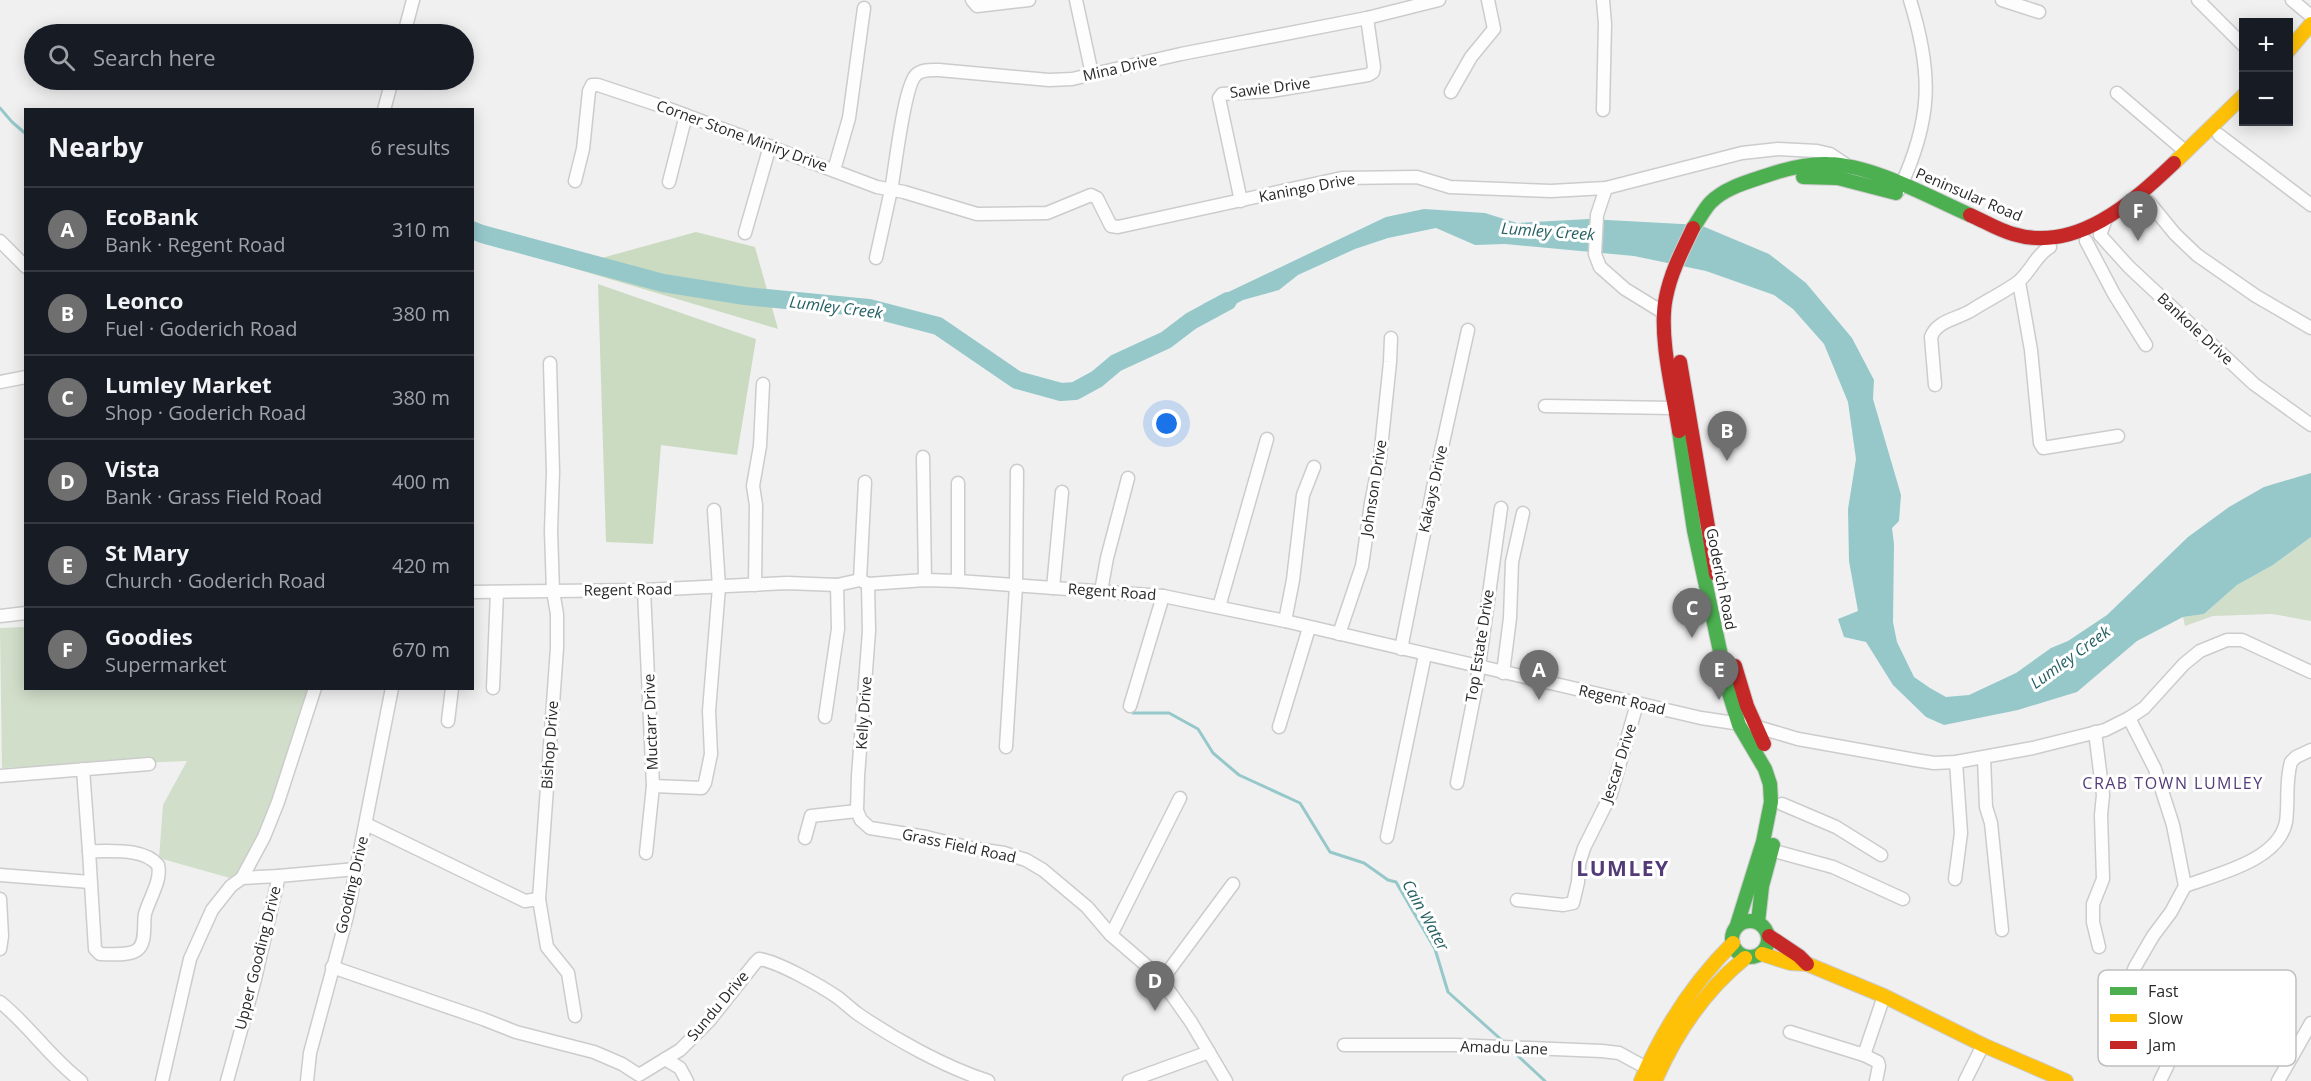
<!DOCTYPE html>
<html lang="en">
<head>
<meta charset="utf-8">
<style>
  :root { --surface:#171b24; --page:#20242c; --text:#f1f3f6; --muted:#9ea1a6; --line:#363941; --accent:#6f6f70 }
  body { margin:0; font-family:"Open Sans",sans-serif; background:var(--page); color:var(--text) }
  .controls { position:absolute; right:18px; top:18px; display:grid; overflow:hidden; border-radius:0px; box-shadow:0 3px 15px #0003 }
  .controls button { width:54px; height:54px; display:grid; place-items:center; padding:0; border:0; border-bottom:2px solid var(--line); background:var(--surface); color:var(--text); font:30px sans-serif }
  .you { position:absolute; left:1167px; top:424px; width:21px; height:21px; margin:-15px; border:4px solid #fff; border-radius:50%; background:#1a73e8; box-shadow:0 0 0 9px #1a73e833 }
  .badge { display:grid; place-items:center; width:39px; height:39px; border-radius:50%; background:var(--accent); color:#fff; font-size:20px; font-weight:700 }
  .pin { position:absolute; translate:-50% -50px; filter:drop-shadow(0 2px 3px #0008) }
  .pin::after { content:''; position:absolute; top:32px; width:21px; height:18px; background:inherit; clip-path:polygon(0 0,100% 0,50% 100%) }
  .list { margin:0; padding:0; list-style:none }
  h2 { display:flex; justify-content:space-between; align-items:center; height:78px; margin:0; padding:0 24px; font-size:26px }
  h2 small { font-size:20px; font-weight:400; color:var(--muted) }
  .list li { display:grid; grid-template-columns:39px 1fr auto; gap:18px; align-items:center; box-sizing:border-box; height:84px; padding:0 24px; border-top:2px solid var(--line) }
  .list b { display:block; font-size:22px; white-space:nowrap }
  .list p { margin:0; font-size:20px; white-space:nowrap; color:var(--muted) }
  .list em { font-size:20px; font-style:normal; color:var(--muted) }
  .icon { flex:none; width:33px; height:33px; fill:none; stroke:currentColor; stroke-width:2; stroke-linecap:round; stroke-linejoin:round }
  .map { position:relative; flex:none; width:2311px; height:1081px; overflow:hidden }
  .search { position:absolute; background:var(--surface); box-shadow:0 3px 15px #0003; left:24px; top:24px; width:450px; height:66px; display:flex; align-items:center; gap:15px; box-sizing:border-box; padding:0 21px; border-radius:33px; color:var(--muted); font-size:22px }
  .panel { position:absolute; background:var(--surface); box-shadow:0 3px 15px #0003; left:24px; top:108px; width:450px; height:582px; border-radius:0px }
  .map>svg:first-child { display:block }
  .green { fill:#d1dec9 }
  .forest { fill:#cbdbc1 }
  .water { fill:#96c8ca }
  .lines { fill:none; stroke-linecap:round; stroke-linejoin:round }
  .stream { stroke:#96c8ca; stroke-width:3 }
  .river { stroke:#96c8ca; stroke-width:18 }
  .street-casing { stroke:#cccccd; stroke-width:15 }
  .fast-casing { stroke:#cccccd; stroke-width:16 }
  .slow-casing { stroke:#cccccd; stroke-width:16 }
  .jam-casing { stroke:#cccccd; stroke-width:16 }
  .street { stroke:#fdfdfd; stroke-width:12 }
  .fast { stroke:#4caf50; stroke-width:14 }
  .slow { stroke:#ffc107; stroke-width:14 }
  .jam { stroke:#c62828; stroke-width:14 }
  .labels { text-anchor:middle; stroke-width:6; stroke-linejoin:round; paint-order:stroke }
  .street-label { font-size:15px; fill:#29292a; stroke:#fff }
  .water-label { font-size:16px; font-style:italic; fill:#256062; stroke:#fff }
  .neighbourhood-label { font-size:16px; letter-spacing:1.5px; fill:#533b78; stroke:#fff }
  .district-label { font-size:21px; font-weight:bold; letter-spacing:1.5px; fill:#533b78; stroke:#fff }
  .key { fill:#fff; stroke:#bfbfbf; stroke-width:1.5 }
  .key-label { font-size:16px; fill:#29292a }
</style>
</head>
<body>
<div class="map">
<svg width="2311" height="1081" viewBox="0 0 2311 1081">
  <rect width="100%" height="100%" fill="#f0f0f1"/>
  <g class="green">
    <polygon points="2311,537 2311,621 2272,614 2213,616 2185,626 2183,617 2204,614 2237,585 2273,565"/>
    <polygon points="25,627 26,688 309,689 264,832 237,880 159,858 163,805 187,761 2,768 0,628"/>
  </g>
  <g class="forest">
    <polygon points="696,232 755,247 778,329 569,267"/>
    <polygon points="598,284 756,339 737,455 661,445 653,544 606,542"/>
  </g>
  <polygon class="water" points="1424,209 1485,213 1517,223 1589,219 1700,225 1769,254 1806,283 1852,338 1874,380 1873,399 1901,495 1899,521 1892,528 1894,544 1893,622 1897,642 1914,677 1930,688 1946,697 1969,695 2016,673 2051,648 2068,641 2107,615 2188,537 2229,507 2264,487 2311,473 2311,537 2273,565 2237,585 2204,614 2183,617 2137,641 2077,692 2018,710 1944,725 1926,717 1893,685 1866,642 1844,637 1838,619 1858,611 1849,561 1848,509 1856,459 1848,402 1824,344 1793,309 1774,295 1706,271 1634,256 1505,244 1475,245 1436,228 1388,238 1355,249 1298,275 1279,290 1243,300 1209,318 1203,304 1386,217"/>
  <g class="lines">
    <g class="stream">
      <polyline points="0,108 12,122 26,134"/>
      <polyline points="1133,713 1169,713 1198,729 1213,753 1239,775 1300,803 1330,852 1364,863 1388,880 1396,882 1435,949 1448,992 1505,1043"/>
      <polyline points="1518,1056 1545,1081"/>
    </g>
    <polyline class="river" points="472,230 482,234 663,283 745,296 869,308 938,326 1017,380 1061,392 1075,391 1097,379 1116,363 1166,340 1191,321 1228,301"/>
    <defs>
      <g id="street">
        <polyline points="972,0 977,6 1029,0"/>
        <polyline points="1076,0 1092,74"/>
        <polyline points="1603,0 1605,24 1603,110"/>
        <polyline points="2002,0 2039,12"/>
        <polyline points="2198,0 2244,46"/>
        <polyline points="2292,0 2311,16"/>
        <polyline points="404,34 413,0"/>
        <polyline points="1451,92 1471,57 1494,29 1488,0"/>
        <polyline points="2117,93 2186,152"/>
        <polyline points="384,110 392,80"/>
        <polyline points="2219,135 2311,205"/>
        <polyline points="834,170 849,118 864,8"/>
        <polyline points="575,181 583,149 589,91 592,85 598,85 664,107 877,187 904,192 977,214 1047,213 1091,195 1097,198 1111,226 1118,227 1342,178 1417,177 1450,187 1551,191 1606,188 1742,153 1778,149 1817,151 1830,154 1845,164"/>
        <polyline points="669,182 686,115"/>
        <polyline points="1606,188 1597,215 1595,254 1600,267 1625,289 1664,313"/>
        <path d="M 1899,190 C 1932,120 1933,74 1910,0"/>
        <polyline points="1241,201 1219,98 1222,94 1271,91 1368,75 1373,72 1374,67 1367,18"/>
        <polyline points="2148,201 2175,234 2197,255 2256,296 2311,328"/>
        <polyline points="2106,219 2100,235 2129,267 2254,384 2311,425"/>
        <polyline points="745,233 770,146"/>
        <polyline points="0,241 26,267"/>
        <polyline points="2086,241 2114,294 2146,345"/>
        <path d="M 876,258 C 881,236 886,213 891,190 C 895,171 904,83 917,74 C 923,69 932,70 939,70 L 1049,80 L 1072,79 L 1181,54 L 1367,18 L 1439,0"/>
        <polyline points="2019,282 2031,350 2040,443 2043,448 2118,436"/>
        <polyline points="550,363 553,472 551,531 553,591 557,614 557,648 539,899 547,947 568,973 575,1016"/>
        <polyline points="0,382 26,377"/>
        <path d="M 1935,385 L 1931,337 C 1937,320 1958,319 1972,310 C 1984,302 2010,289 2019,281 C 2031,271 2036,255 2050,247"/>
        <polyline points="1545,406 1674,408"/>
        <polyline points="923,457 925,580"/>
        <polyline points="860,580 865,482"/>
        <polyline points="958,581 958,483"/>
        <polyline points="868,584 869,631 858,776 857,811 861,820 870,828 926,837 971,848 1004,853 1026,860 1043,870 1087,907 1111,935 1147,966 1167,988 1191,1022 1226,1081"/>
        <polyline points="755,585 756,505 753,486 760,446 763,384"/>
        <polyline points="1053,588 1062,492"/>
        <polyline points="644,590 653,786 646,853"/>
        <polyline points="1101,591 1107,558 1128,478"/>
        <polyline points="472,592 644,590 787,583 837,585 860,580 868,584 925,580 958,581 1163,596 1285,621 1701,718 1754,726 1798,739 1915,760 1934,763 1956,762 2033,748 2105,730 2129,718 2144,708 2184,664 2200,651 2227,640 2242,640 2311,672"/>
        <polyline points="1219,607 1267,439"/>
        <polyline points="0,616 26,613"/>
        <polyline points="1285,621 1293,580 1303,495 1314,467"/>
        <polyline points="1339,634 1362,566 1371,503 1380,458 1390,362 1391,338"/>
        <polyline points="1401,649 1434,483 1468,330"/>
        <polyline points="1503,673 1510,618 1512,562 1523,513"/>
        <polyline points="493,688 497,592"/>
        <polyline points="1130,706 1163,596"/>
        <polyline points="825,717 838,629 837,585"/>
        <polyline points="2129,718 2155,769 2173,825 2185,886 2171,912 2153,936 2135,967 2117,1014 2117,1019 2120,1022 2171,1048 2173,1054 2160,1081"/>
        <polyline points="448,721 452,688"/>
        <polyline points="1279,727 1309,628"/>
        <polyline points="2095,732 2103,795 2101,815 2103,879 2093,904 2093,922 2099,947"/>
        <polyline points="1006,747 1016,586 1017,471"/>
        <polyline points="1984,758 1986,807 1991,823 2002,930"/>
        <polyline points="83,769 89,851"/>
        <polyline points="0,776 149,764"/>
        <polyline points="1457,783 1476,687 1501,508"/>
        <polyline points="653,786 702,788 705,783 711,754 709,711 719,587 714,510"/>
        <polyline points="1782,804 1836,827 1881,855"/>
        <polyline points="366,824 525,901 539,899"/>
        <polyline points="1387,837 1425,655"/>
        <polyline points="805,838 811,816 857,811"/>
        <polyline points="1771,850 1833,867 1903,899"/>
        <path d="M 89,851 C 109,852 143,847 158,865 C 162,880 149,899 145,914 C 143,924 147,943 137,950 C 129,956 111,954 100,954 L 95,949 Z"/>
        <polyline points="0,875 90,882"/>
        <polyline points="242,878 264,837 278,802 315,688"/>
        <polyline points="1955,879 1961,833 1956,762"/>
        <path d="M 2185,886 C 2217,874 2278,861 2286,822 C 2289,802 2285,782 2291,762 L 2296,757 L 2311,750"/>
        <polyline points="0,899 2,936 0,949"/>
        <polyline points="1517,900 1563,905 1573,903 1578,882 1579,864 1584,848 1611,794 1637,704"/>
        <polyline points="1111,935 1180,798"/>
        <path d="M 332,967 L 483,1019 L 516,1032 L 594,1052 L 622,1064 L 639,1075 L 680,1050 L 709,1021 L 755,963 L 759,959 C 777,961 821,986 837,997 C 844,1002 851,1009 858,1014 C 896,1040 945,1067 988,1081"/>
        <polyline points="1161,981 1233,884"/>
        <path d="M 0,1002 C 30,1026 51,1059 81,1081"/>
        <polyline points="1790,1032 1864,1055 1884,996"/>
        <polyline points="1344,1045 1455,1045 1602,1051 1619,1053 1652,1071"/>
        <polyline points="1864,1055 1878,1062 1879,1066 1876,1081"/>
        <polyline points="665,1059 680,1068 687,1081"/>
        <polyline points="162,1081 190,959 212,910 231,886 242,878 279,876"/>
        <polyline points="227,1081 254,983 279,876 356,869"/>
        <polyline points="307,1081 310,1053 347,916 392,688"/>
        <polyline points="1129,1081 1209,1052"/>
        <polyline points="1965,1081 1983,1045"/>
        <polyline points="2278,1081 2311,1023"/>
      </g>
      <g id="fast">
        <polyline points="1803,177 1838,178 1896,193"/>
        <path d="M 1693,228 C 1699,220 1704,209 1711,202 C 1725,188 1747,182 1765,176 C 1785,169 1806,163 1828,164 C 1873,165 1929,197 1970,215"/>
        <polyline points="1679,431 1694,530 1729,693 1739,725 1765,769 1770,784 1771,802 1763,842 1737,925"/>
        <circle cx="1750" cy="939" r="18"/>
        <polyline points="1758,922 1762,886 1773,845"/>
      </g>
      <g id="slow">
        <polyline points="2288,51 2311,24"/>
        <polyline points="2174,163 2244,95"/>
        <polyline points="1762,954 1790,963 1807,964 1884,996 1983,1045 2066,1081"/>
        <path d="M 1641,1081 C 1663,1029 1693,983 1733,943"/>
        <path d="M 1655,1081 C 1676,1033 1704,991 1745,958"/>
      </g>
      <g id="jam">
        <path d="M 1970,215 C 1984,221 1998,230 2013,234 C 2076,253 2132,203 2174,163"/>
        <polyline points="1680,362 1716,574"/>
        <path d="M 1679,431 C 1673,392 1658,334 1666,297 C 1671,272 1682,251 1693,228"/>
        <polyline points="1735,666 1747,706 1764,744"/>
        <polyline points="1769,936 1799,956 1807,964"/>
      </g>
    </defs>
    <use href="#street" class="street-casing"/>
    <use href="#fast" class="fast-casing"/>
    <use href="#slow" class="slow-casing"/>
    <use href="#jam" class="jam-casing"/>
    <use href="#street" class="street"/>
    <use href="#fast" class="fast"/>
    <use href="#slow" class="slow"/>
    <use href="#jam" class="jam"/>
  </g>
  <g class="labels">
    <g class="street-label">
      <text transform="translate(1120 68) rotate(-13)" y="5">Mina Drive</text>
      <text transform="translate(1270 88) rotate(-7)" y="5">Sawie Drive</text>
      <text transform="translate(742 136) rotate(20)" y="5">Corner Stone Miniry Drive</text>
      <text transform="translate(1307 188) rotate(-11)" y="5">Kaningo Drive</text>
      <text transform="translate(1969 195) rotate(23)" y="5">Peninsular Road</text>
      <text transform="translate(2195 329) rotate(43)" y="5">Bankole Drive</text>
      <text transform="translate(1374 488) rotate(-81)" y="5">Johnson Drive</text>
      <text transform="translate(1433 489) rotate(-78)" y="5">Kakays Drive</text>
      <text transform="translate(1721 579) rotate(79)" y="5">Goderich Road</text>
      <text transform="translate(628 590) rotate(-1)" y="5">Regent Road</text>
      <text transform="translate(1112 592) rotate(4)" y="5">Regent Road</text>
      <text transform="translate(1480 646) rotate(-81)" y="5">Top Estate Drive</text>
      <text transform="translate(1622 700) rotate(13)" y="5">Regent Road</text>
      <text transform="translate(864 713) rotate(-86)" y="5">Kelly Drive</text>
      <text transform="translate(651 722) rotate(-92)" y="5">Muctarr Drive</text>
      <text transform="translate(550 745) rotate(-86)" y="5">Bishop Drive</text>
      <text transform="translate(1619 763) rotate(-72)" y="5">Jescar Drive</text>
      <text transform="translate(959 846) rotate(12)" y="5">Grass Field Road</text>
      <text transform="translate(352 885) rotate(-77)" y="5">Gooding Drive</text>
      <text transform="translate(258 958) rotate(-76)" y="5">Upper Gooding Drive</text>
      <text transform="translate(718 1006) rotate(-50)" y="5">Sundu Drive</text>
      <text transform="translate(1504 1048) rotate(2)" y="5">Amadu Lane</text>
    </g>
    <g class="water-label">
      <text transform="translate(1548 231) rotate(4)" y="6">Lumley Creek</text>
      <text transform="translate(836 307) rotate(7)" y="6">Lumley Creek</text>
      <text transform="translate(2070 657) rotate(-36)" y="6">Lumley Creek</text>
      <text transform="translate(1426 915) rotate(61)" y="6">Cain Water</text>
    </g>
    <g class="neighbourhood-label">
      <text x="2173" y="789">CRAB TOWN LUMLEY</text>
    </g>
    <g class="district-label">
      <text x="1623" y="876">LUMLEY</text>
    </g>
  </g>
  <rect x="2098" y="970" width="198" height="96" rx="9" class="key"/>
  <rect x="2110" y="987" width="27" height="8" fill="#4caf50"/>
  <rect x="2110" y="1014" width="27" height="8" fill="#ffc107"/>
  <rect x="2110" y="1041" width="27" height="8" fill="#c62828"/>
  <g class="key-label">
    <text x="2148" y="997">Fast</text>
    <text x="2148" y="1024">Slow</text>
    <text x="2148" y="1051">Jam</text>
  </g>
</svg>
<div class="controls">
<button>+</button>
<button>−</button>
</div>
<div class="you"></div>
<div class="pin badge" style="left:1539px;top:700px">A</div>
<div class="pin badge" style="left:1727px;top:461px">B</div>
<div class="pin badge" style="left:1692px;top:638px">C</div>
<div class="pin badge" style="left:1155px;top:1011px">D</div>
<div class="pin badge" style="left:1719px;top:700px">E</div>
<div class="pin badge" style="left:2138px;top:241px">F</div>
<div class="search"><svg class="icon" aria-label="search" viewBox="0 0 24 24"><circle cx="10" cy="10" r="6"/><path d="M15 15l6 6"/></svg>Search here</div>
<section class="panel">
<h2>Nearby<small>6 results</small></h2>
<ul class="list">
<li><span class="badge">A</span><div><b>EcoBank</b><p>Bank · Regent Road</p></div><em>310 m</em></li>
<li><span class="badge">B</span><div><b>Leonco</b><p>Fuel · Goderich Road</p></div><em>380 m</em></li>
<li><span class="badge">C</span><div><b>Lumley Market</b><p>Shop · Goderich Road</p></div><em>380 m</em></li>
<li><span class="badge">D</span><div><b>Vista</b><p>Bank · Grass Field Road</p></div><em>400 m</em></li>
<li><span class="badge">E</span><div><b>St Mary</b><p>Church · Goderich Road</p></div><em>420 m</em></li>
<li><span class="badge">F</span><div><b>Goodies</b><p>Supermarket</p></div><em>670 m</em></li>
</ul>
</section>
</div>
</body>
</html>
